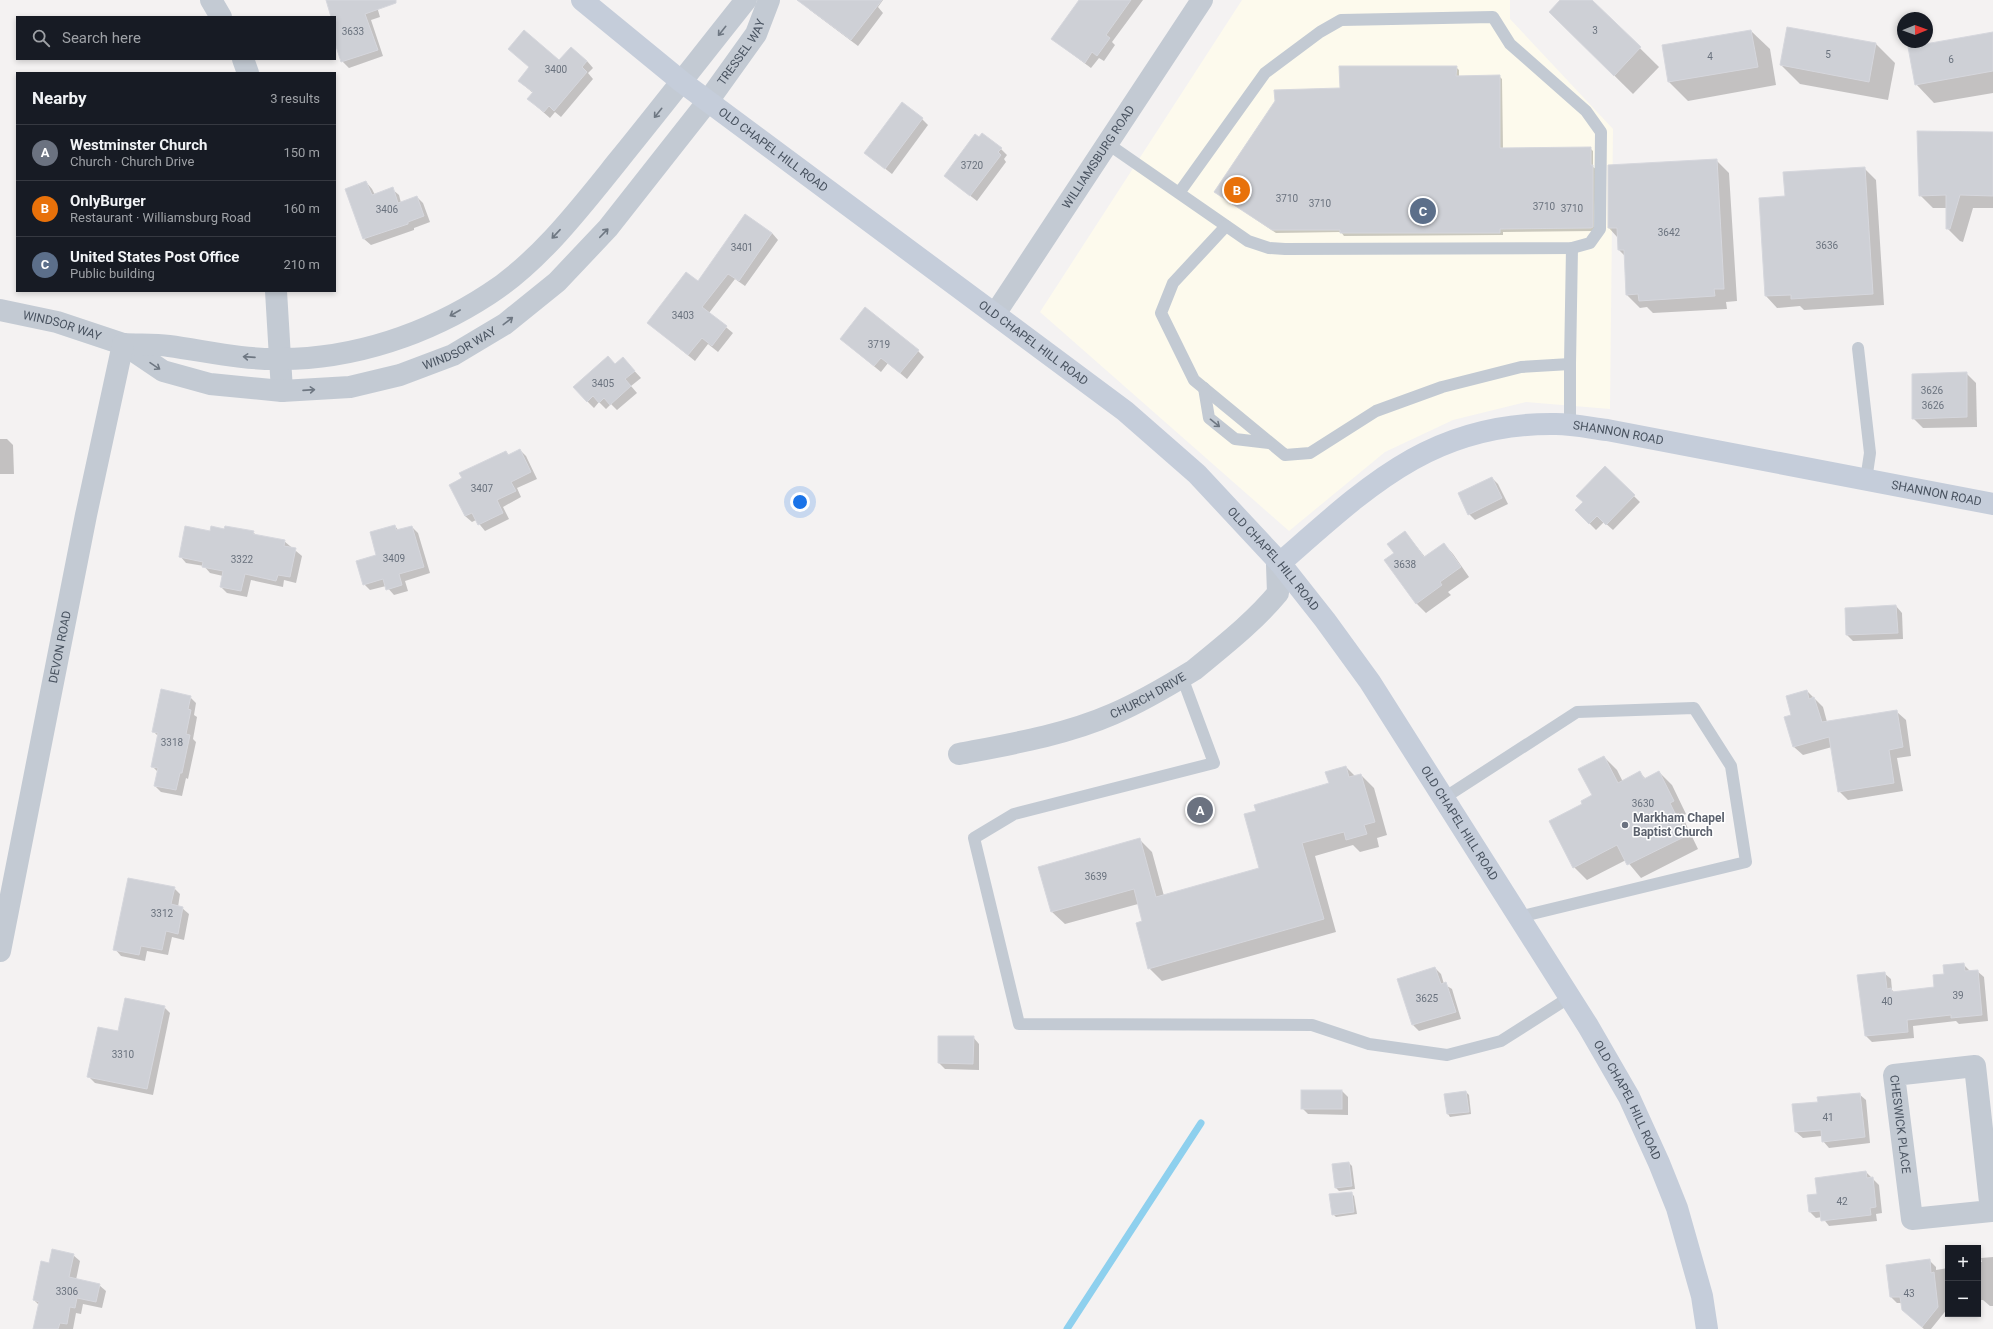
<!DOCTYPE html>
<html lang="en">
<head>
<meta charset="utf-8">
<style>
  :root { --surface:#171b24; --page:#242831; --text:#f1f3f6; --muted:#9ea1a6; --line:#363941; --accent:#8c9099 }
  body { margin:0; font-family:Roboto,sans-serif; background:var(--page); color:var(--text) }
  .controls { position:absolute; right:12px; bottom:12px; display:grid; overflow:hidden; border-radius:0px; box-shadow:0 2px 6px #0003 }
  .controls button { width:36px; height:36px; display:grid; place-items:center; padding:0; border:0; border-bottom:1px solid var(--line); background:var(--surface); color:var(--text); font:20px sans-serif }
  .compass { position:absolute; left:1897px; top:12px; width:36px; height:36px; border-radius:50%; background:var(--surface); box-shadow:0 2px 6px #0003; rotate:89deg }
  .you { position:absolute; left:800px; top:502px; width:14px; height:14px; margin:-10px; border:3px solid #fff; border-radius:50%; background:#1a73e8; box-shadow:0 0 0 6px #1a73e833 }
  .badge { display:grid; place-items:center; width:26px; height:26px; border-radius:50%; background:var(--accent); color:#fff; font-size:13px; font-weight:700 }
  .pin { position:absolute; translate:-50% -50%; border:2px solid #fff; box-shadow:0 1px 4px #0006 }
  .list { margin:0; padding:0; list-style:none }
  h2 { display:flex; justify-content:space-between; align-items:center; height:52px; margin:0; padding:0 16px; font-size:17px }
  h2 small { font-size:13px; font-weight:400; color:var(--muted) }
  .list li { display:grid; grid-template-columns:26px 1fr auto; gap:12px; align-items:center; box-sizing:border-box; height:56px; padding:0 16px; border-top:1px solid var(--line) }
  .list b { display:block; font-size:15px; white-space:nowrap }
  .list p { margin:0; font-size:13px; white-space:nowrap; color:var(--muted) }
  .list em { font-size:13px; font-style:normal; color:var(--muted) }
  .icon { flex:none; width:22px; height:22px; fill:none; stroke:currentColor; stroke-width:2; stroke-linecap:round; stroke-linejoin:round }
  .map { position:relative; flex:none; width:1993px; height:1329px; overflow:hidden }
  .search { position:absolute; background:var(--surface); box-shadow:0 2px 6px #0003; left:16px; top:16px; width:320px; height:44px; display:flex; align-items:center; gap:10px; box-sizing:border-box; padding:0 14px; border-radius:0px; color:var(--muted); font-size:15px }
  .panel { position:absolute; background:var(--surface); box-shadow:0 2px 6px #0003; left:16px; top:72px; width:320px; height:220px; border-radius:0px }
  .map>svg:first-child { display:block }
  .commercial { fill:#fdfaed }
  .shadow { fill:#0003 }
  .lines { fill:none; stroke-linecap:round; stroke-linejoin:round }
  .stream { stroke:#8ed0ee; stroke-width:7 }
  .building { fill:#ced0d6; stroke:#d6d7dd }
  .lane { stroke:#c3cad3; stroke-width:12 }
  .street { stroke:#c3cad3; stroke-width:22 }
  .secondary { stroke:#c5cdda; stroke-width:22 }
  .oneway { stroke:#6e7782 }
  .worship-dot { fill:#6b7280; stroke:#fff; stroke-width:1.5 }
  .labels { text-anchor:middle; stroke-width:3; stroke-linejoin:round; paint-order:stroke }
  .number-label { font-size:10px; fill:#6a727e }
  .street-label { font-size:12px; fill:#495360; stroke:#fff }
  .worship-label { font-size:12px; font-weight:bold; fill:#5b616d; stroke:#fff; text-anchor:start }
</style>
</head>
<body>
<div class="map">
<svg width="1993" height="1329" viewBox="0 0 1993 1329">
  <rect width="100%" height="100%" fill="#f4f2f2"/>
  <polygon class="commercial" points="1242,0 1510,0 1510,19 1613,129 1610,409 1526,402 1453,420 1385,452 1289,531 1040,312"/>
  <g class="shadow">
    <polygon points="331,0 375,0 380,17 371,20 383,56 349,68 342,61 335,40 335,17 332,17"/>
    <polygon points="807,0 883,0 878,7 883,13 858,46 810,10 804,4"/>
    <polygon points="1093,0 1143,0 1112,42 1115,45 1104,61 1099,58 1091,68 1052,39"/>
    <polygon points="1562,0 1591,0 1659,67 1633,94 1569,31"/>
    <polygon points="1751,31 1770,49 1776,85 1688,101 1669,82"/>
    <polygon points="1993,33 1993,93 1934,103 1916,84"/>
    <polygon points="1876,44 1895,63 1888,100 1800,84 1781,65"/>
    <polygon points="560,61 587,61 593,68 588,73 593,79 561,117 555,112 550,118 535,105 533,93 519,81"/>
    <polygon points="1456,67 1459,70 1459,77 1499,76 1502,79 1503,149 1590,148 1593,151 1593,167 1596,169 1594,231 1503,232 1503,235 1344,236 1341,232 1276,233 1218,194 1341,89"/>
    <polygon points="922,119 928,125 892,174 865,153"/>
    <polygon points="1993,133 1993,208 1973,208 1963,242 1960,241 1947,228 1947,208 1933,208 1920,195"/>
    <polygon points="1001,149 1007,155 1004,159 1006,162 977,201 945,176"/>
    <polygon points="1716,160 1729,173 1737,301 1726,302 1727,309 1653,313 1647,307 1640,308 1627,295 1625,256 1619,250 1618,238 1609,228"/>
    <polygon points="1864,168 1876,180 1884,305 1804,310 1800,306 1777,308 1766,296 1786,197"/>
    <polygon points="366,182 372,189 375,195 392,189 399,195 401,203 417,197 423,203 430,222 414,228 414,230 371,245 364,239 346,189"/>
    <polygon points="772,233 778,240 745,286 735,279 709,313 733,333 718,352 708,344 695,361 648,323 698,283"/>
    <polygon points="848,345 918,351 924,357 907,379 888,363 881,372"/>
    <polygon points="615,365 629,365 641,378 631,386 637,393 617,410 611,404 606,409 599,402 594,408 587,401"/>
    <polygon points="1966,373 1976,383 1977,427 1923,428 1913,418"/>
    <polygon points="0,439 7,439 13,445 14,474 0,474"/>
    <polygon points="520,450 526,456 537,479 517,488 521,497 503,507 509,519 485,531 476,520 472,522 465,516 450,485 506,452 509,455"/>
    <polygon points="1605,468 1640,502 1613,530 1604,522 1596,530 1576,510 1584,503"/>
    <polygon points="1492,478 1498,484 1508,504 1475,520 1469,514"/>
    <polygon points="395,526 399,531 412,527 418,533 430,573 405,581 408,591 394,595 386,586 370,590 364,584"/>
    <polygon points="225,530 253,532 257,536 284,541 302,556 296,583 284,580 283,587 251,580 247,597 227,593 221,587 223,576 210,573 204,566 186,563 180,556 211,532"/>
    <polygon points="1405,532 1425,557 1444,544 1453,554 1469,577 1448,592 1451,595 1426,613 1417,604 1385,560 1395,553"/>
    <polygon points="1896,606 1902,613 1903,639 1853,641 1847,635"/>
    <polygon points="1807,691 1823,707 1827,722 1897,712 1906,720 1911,756 1897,758 1903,791 1848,800 1839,791 1832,747 1803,755 1794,747 1792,715"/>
    <polygon points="190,697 196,703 194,715 197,717 193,739 196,742 188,779 186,778 182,796 161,792 155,786 158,772 152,766 158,736 153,731"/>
    <polygon points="1604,757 1617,770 1623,782 1640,773 1646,779 1659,772 1672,785 1686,814 1682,816 1698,849 1641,878 1626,860 1587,880 1574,867 1584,805 1593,796"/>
    <polygon points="1346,767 1355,776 1361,775 1374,788 1387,835 1377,838 1379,847 1360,852 1353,845 1315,856 1336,932 1162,981 1149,968 1144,922 1138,904 1065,924 1052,912 1139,839 1152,852 1164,896 1261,869"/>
    <polygon points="174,888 180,894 178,907 182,908 189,914 184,940 172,937 168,955 147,951 145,961 121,956 115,949"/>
    <polygon points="1963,964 1970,971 1977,971 1984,977 1988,1021 1959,1024 1956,1021 1913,1026 1914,1038 1872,1042 1866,1036 1884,973 1891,979 1892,990 1895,993 1936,988 1945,975"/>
    <polygon points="1435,968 1441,974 1444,984 1452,989 1461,1019 1419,1031 1413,1025"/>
    <polygon points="164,1007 170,1013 153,1095 95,1083 88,1076 119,1032"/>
    <polygon points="973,1037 979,1044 979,1070 945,1069 939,1063"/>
    <polygon points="1342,1091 1348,1097 1348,1115 1308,1114 1302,1108"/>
    <polygon points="1466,1092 1469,1095 1471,1114 1450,1117 1448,1114"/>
    <polygon points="1859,1094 1866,1100 1870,1143 1829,1148 1823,1141 1822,1136 1803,1138 1796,1132 1793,1105 1819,1103"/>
    <polygon points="1349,1163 1352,1166 1355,1189 1339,1191 1336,1188"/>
    <polygon points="1866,1172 1879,1185 1882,1213 1876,1214 1877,1221 1829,1226 1822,1217 1816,1218 1810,1212 1818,1195"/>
    <polygon points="1351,1193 1354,1196 1357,1214 1336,1217 1333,1214"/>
    <polygon points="73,1255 80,1261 76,1280 99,1285 106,1291 102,1308 83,1304 81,1314 76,1313 73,1329 34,1329 39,1305 34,1300 50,1264"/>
    <polygon points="1993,1257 1993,1306 1990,1306 1983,1300 1978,1300 1978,1262 1982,1262 1981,1258"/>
    <polygon points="1930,1261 1936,1267 1936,1270 1948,1268 1948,1308 1931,1329 1924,1329 1903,1310 1902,1303 1897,1303 1891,1297"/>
  </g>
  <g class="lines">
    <polyline class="stream" points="1067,1329 1201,1123"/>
  </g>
  <g class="building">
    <polygon points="326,0 396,0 396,3 365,14 378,50 341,62 335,43 335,17 331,17"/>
    <polygon points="797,0 882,0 851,40"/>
    <polygon points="1079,0 1131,0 1106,35 1110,38 1097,56 1092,52 1085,63 1051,39"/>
    <polygon points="1560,0 1592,0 1641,47 1614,76 1549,12"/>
    <polygon points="1787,27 1876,43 1869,82 1780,65"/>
    <polygon points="524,30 559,60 571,47 587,61 582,67 587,72 554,111 549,106 544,112 527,99 533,92 518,81 529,67 508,49"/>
    <polygon points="1751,30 1758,67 1668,82 1662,45"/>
    <polygon points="1993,32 1993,71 1915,85 1908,47"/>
    <polygon points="1339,66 1457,66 1456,76 1500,75 1500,148 1591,147 1591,165 1593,165 1593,227 1591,228 1500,229 1500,233 1340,233 1340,230 1272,230 1214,192 1275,101 1274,90 1340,88"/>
    <polygon points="902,102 923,118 885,169 864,153"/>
    <polygon points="1917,131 1993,132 1993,196 1960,195 1950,229 1946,229 1946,195 1919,196"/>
    <polygon points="982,133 1002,148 998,152 1001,155 970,196 944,176 975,134 979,137"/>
    <polygon points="1717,159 1724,289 1714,289 1715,296 1639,301 1638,294 1626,295 1624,250 1618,250 1617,228 1608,228 1608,165"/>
    <polygon points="1865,167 1873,294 1791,299 1791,295 1765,296 1759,198 1785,196 1783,172"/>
    <polygon points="366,181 372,195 393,187 398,203 417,196 424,216 408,222 408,224 363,239 345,189"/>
    <polygon points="745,214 772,233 739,281 728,274 702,307 727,326 712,346 702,338 688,355 647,323 686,272 698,281"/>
    <polygon points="865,307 919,350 900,373 881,358 874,366 840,339"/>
    <polygon points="608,356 615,364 623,357 635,371 625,379 631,386 610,405 604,398 599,403 593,396 587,402 573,387"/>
    <polygon points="1967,372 1967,417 1912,419 1912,374"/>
    <polygon points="520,449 531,472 511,482 516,491 497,500 503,513 478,525 472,513 465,516 449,485 462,478 459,473 506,451 508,455"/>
    <polygon points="1605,466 1635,495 1606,525 1597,516 1589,524 1575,510 1583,502 1576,496"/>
    <polygon points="1492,477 1502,498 1468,515 1458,493"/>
    <polygon points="395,525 396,530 412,526 424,567 399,574 402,585 386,590 383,579 363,585 356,561 376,555 370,532"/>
    <polygon points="185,526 210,531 211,526 224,529 225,526 254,531 253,534 285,540 284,546 296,548 290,577 278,575 276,581 245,574 241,591 220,587 223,571 202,567 203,562 179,557"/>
    <polygon points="1405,531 1424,557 1444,543 1461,567 1440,582 1442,585 1416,604 1384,560 1394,553 1387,544"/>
    <polygon points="1896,605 1898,633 1846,635 1845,608"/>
    <polygon points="161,689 191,696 188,709 191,710 186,734 190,735 182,773 180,773 176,790 154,786 158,768 151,767 158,733 152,732"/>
    <polygon points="1807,690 1809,699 1814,697 1822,722 1897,710 1903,747 1889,750 1894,783 1838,792 1829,737 1793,747 1784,717 1791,715 1786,696"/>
    <polygon points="1604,756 1618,783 1640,771 1644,779 1659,771 1674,801 1670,803 1686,836 1627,865 1617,845 1573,868 1549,821 1582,804 1581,801 1592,795 1578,769"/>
    <polygon points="1346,766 1349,777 1361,774 1375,822 1364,825 1367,834 1346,840 1344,832 1302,843 1324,919 1148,969 1136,923 1142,921 1134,889 1051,912 1038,867 1140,838 1156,897 1259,868 1244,814 1256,811 1254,805 1329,783 1325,772"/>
    <polygon points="128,878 175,887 171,904 183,907 178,934 166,931 162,950 141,946 139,955 113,950"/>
    <polygon points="1964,963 1965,971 1978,970 1982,1015 1951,1018 1951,1015 1907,1020 1908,1032 1865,1036 1857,975 1885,972 1887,989 1891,988 1892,992 1934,987 1933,975 1944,974 1943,965"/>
    <polygon points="1435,967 1441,984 1446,982 1456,1012 1412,1025 1397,979"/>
    <polygon points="125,998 165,1006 147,1089 87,1077 98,1027 118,1031"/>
    <polygon points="938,1036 974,1036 973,1064 938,1063"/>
    <rect x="1301" y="1090" width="41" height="19"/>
    <polygon points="1466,1091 1469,1112 1447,1114 1444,1094"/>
    <polygon points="1860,1093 1865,1137 1822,1142 1821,1130 1795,1132 1792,1104 1818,1102 1817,1097"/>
    <polygon points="1349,1162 1352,1186 1335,1188 1332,1164"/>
    <polygon points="1866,1171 1867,1178 1873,1177 1876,1207 1870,1208 1871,1215 1821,1221 1820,1211 1809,1212 1807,1195 1817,1194 1815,1178"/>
    <polygon points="1352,1192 1354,1212 1332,1215 1329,1194"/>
    <polygon points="52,1249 74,1254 69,1277 100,1284 96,1302 77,1298 75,1308 70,1307 67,1324 60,1323 58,1329 33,1329 39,1302 33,1300 41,1261 49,1263"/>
    <polygon points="1930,1259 1931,1273 1934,1272 1938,1307 1922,1327 1902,1310 1900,1297 1890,1297 1886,1265"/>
  </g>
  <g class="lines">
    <g class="lane">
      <polyline points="1108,144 1248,241 1269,248 1285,249 1572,248 1590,243 1600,229 1601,132 1586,111 1510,44 1493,17 1341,20 1320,32 1265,73 1179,193"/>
      <polyline points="1226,226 1173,283 1161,313 1194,380 1285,455 1310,453 1376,411 1442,387 1521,367 1570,364"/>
      <polyline points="1858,348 1870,453 1866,480"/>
      <polyline points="1204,388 1209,418 1235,439 1269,443"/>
      <polyline points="1570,425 1570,364 1572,248"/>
      <polyline points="1182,677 1214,763 1014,814 974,838 1019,1024 1312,1025 1369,1044 1447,1055 1501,1041 1570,997"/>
      <polyline points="1444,798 1577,712 1694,708 1731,766 1746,862 1519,917"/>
    </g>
    <g class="street">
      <polyline points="211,0 221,17"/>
      <polyline points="243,59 248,73"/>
      <polyline points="276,291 282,391"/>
      <path id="s1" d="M 0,310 L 57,322 L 123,344 L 163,371 L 210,384 L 282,391 L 350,387 L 400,375 L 453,355 L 505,324 L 557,282 L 608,228 L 708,101 L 756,34 L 769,0"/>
      <path id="s2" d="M 995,314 L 1202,0"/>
      <path d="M 123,344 C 138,345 154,344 169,346 C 206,351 243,360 281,359 C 354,359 428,334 489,294 C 539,262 581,207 618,161 C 661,108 703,54 746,0"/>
      <path id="s3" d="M 959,754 C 1011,744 1065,735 1113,714 C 1141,702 1168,686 1194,670 C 1223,646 1254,622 1278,593 L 1277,565 L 1280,563"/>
      <path id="s4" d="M 0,951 L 86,515 L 123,344"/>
      <path id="s5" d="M 1991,1211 L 1975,1066 L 1894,1075 L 1912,1219 L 1991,1211 L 1993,1211"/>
    </g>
    <g class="secondary">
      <path id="s6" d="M 582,0 L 682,82 L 1125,411 L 1197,474 L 1280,563 L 1325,620 L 1370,682 L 1588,1026 L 1629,1097 L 1659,1163 L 1677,1208 L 1702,1296 L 1707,1329"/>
      <path id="s7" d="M 1280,563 C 1367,487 1432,422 1556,424 C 1573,424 1591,428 1607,430 L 1993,504"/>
    </g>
  </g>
  <defs><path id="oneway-shaft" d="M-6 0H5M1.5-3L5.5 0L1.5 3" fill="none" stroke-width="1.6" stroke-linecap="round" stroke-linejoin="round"/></defs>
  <g class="oneway">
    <use href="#oneway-shaft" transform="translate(722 31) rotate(129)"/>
    <use href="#oneway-shaft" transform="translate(658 113) rotate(129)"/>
    <use href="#oneway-shaft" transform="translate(604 233) rotate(-46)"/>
    <use href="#oneway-shaft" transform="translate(556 234) rotate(133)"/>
    <use href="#oneway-shaft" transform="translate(455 313) rotate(150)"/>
    <use href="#oneway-shaft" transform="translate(508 321) rotate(-38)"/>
    <use href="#oneway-shaft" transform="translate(249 357) rotate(-176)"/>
    <use href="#oneway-shaft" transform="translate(155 366) rotate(34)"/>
    <use href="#oneway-shaft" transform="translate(309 390) rotate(-4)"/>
    <use href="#oneway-shaft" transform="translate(1215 423) rotate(39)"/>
  </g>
  <circle class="worship-dot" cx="1625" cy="825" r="4"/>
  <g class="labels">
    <g class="number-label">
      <text x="1595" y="34">3</text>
      <text x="353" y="35">3633</text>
      <text x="1828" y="58">5</text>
      <text x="1710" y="60">4</text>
      <text x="1951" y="63">6</text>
      <text x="556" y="73">3400</text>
      <text x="972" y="169">3720</text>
      <text x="1287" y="202">3710</text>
      <text x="1320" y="207">3710</text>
      <text x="1544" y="210">3710</text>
      <text x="1572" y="212">3710</text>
      <text x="387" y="213">3406</text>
      <text x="1669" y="236">3642</text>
      <text x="1827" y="249">3636</text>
      <text x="742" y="251">3401</text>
      <text x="683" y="319">3403</text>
      <text x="879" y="348">3719</text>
      <text x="603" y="387">3405</text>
      <text x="1932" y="394">3626</text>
      <text x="1933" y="409">3626</text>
      <text x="482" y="492">3407</text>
      <text x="394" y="562">3409</text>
      <text x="242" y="563">3322</text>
      <text x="1405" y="568">3638</text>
      <text x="172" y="746">3318</text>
      <text x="1643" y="807">3630</text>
      <text x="1096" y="880">3639</text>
      <text x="162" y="917">3312</text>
      <text x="1958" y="999">39</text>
      <text x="1427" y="1002">3625</text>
      <text x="1887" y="1005">40</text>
      <text x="123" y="1058">3310</text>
      <text x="1828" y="1121">41</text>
      <text x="1842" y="1205">42</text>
      <text x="67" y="1295">3306</text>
      <text x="1909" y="1297">43</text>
    </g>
    <g class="street-label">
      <text dy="4" stroke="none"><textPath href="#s1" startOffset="896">TRESSEL WAY</textPath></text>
      <text dy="4" stroke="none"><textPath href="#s6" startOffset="243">OLD CHAPEL HILL ROAD</textPath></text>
      <text dy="4" stroke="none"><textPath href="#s2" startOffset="188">WILLIAMSBURG ROAD</textPath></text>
      <text dy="4" stroke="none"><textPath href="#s1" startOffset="64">WINDSOR WAY</textPath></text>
      <text dy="4" stroke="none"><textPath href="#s6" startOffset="567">OLD CHAPEL HILL ROAD</textPath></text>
      <text dy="4" stroke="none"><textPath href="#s1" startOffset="482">WINDSOR WAY</textPath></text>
      <text dy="4" stroke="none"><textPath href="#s7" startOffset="381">SHANNON ROAD</textPath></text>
      <text dy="4" stroke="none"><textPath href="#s7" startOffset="705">SHANNON ROAD</textPath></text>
      <text dy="4" stroke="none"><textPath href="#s6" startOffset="891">OLD CHAPEL HILL ROAD</textPath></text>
      <text dy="4" stroke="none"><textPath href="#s4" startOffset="310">DEVON ROAD</textPath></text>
      <text dy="4" stroke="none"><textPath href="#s3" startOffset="199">CHURCH DRIVE</textPath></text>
      <text dy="4" stroke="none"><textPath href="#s6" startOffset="1215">OLD CHAPEL HILL ROAD</textPath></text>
      <text dy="4" stroke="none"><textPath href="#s6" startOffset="1539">OLD CHAPEL HILL ROAD</textPath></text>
      <text dy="4" stroke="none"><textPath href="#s5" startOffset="277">CHESWICK PLACE</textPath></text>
    </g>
    <g class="worship-label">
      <text x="1633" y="822">Markham Chapel<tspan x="1633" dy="14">Baptist Church</tspan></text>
    </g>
  </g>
</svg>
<div class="controls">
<button>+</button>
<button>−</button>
</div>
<svg class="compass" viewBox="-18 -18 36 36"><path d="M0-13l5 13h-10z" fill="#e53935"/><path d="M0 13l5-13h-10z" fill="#9ea1a6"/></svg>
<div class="you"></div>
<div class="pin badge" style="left:1200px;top:810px;background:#6b7280">A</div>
<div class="pin badge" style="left:1237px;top:190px;background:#e8710a">B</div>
<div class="pin badge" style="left:1423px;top:211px;background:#5c6f8a">C</div>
<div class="search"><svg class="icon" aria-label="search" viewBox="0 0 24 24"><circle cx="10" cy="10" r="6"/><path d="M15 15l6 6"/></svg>Search here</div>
<section class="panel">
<h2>Nearby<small>3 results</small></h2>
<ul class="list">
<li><span class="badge" style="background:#6b7280">A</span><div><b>Westminster Church</b><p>Church · Church Drive</p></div><em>150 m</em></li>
<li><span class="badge" style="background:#e8710a">B</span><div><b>OnlyBurger</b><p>Restaurant · Williamsburg Road</p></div><em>160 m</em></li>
<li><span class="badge" style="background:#5c6f8a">C</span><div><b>United States Post Office</b><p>Public building</p></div><em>210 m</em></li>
</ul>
</section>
</div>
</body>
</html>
